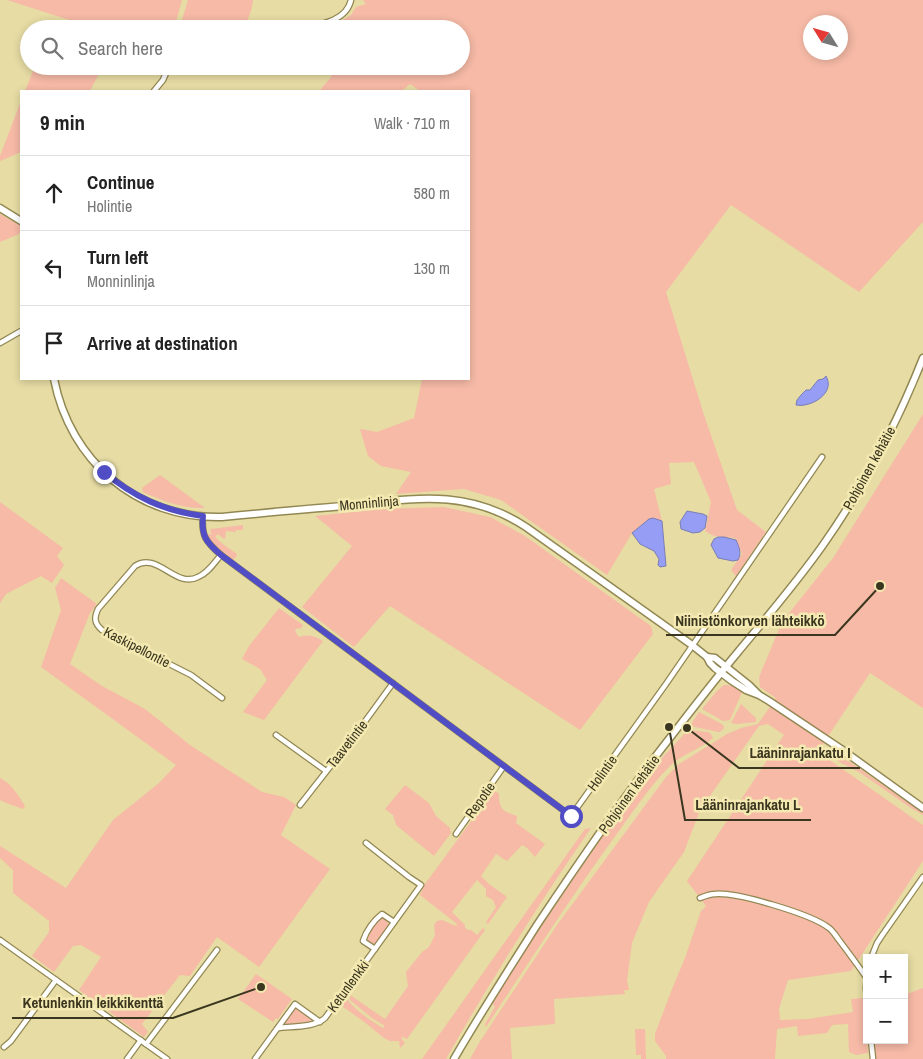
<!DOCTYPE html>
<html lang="en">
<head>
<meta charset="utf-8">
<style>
  :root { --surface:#fff; --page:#f2f2f2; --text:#222; --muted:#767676; --line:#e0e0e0 }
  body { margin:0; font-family:"Archivo Narrow",sans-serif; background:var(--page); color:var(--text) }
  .controls { position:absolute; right:15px; bottom:15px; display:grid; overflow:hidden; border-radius:0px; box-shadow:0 2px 8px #0003 }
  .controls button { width:45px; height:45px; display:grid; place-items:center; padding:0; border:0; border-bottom:1px solid var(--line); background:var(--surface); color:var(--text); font:25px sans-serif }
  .compass { position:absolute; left:803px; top:15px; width:45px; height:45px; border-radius:50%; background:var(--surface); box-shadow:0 2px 8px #0003; rotate:307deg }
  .stop { position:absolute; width:15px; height:15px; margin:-11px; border:4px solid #514ec5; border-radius:50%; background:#fff }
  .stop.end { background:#514ec5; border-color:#fff; box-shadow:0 1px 5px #0008 }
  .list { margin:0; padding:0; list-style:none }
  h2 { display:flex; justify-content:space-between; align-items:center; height:65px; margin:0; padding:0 20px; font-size:21px }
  h2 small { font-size:16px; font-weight:400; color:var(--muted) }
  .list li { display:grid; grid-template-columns:32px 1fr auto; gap:15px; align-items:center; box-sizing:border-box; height:75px; padding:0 20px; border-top:1px solid var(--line) }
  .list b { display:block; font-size:19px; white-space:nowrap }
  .list p { margin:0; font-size:16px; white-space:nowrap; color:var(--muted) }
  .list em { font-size:16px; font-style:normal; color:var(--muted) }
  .icon { flex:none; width:28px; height:28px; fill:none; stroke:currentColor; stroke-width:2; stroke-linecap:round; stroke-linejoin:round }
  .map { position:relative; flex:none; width:923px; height:1059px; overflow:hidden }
  .search { position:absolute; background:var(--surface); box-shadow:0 2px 8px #0003; left:20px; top:20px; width:450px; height:55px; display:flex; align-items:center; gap:12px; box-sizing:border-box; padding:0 18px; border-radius:28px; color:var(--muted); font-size:19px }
  .panel { position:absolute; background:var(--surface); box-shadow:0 2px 8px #0003; left:20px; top:90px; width:450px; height:290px; border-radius:0px }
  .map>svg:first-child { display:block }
  .green { fill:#f6baa6; fill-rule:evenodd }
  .water { fill:#959df4; stroke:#7a7eb4 }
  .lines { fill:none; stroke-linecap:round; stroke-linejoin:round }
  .street-casing { stroke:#928853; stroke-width:7 }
  .secondary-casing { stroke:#928853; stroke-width:9 }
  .street { stroke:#fff; stroke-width:4.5 }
  .secondary { stroke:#fff; stroke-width:6 }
  .route { stroke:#514ec5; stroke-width:6 }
  .labels { text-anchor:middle; stroke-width:5; stroke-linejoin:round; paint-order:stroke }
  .street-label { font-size:14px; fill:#3a361f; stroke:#f4e9b1 }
  .leader { fill:none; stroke:#3a361f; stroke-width:2 }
  .callout-dot { fill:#3a361f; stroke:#f4e9b1; stroke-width:2 }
  .callout-label { font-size:15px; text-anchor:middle; font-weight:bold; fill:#3a361f; stroke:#f4e9b1; stroke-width:5; stroke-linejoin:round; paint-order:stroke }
</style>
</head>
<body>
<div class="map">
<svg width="923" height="1059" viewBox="0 0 923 1059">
  <rect width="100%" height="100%" fill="#e7dca4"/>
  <g class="green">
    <polygon points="7,0 182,0 174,29 84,29 85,25"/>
    <path d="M 188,0 L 253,0 C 252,11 248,19 243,29 L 183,29 L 181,28 L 182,20 Z"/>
    <path d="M 363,0 L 923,0 L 923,222 L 859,292 L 731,205 L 666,292 L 704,415 L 737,510 L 766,532 L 736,576 L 731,570 L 742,554 L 735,538 L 714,536 L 705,531 L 711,502 L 694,462 L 669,463 L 671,484 L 654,489 L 662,521 L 653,518 L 632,533 L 607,575 L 501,500 L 464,489 L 396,494 L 411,472 L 381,466 L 368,456 L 360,429 L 377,432 L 414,418 L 422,379 L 469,379 L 469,91 L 420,91 L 410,84 L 402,91 L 320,91 C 327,79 332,82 333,66 L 461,66 L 461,29 L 326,29 L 326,26 L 343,20 L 351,15 L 356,7 L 366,4 ZM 810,22 L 840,22 L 840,52 L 810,52 Z"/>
    <polygon points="35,66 103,66 90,91 25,91"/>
    <polygon points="21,101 21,152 0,161 0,156"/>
    <polygon points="0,214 21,226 21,232 19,234 0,242"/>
    <polygon points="923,414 923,708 870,673 821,747 836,757 838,757 850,762 923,813 923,815 911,808 859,772 841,763 820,748 818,752 923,825 923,861 851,971 788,980 779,1009 780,1020 808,1019 853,1012 851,999 863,998 868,1053 856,1055 849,1052 848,1024 832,1025 827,1033 798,1036 797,1026 777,1029 775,1059 666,1059 666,1056 655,1041 655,1034 672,989 685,958 701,911 706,906 687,881 784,735 768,724 759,726 700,810 684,852 649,902 632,943 627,981 629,990 624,990 625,994 554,999 555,1024 510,1028 512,1059 470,1059 479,1043 557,925 666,777 679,764 727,734 741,728 758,724 776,698 760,687 759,677 782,622 833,558"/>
    <path d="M 160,475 L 205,508 C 183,509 163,501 143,492 L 142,488 Z"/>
    <polygon points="0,502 63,548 57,556 64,565 52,583 41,576 6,594 0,603"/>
    <polygon points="444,507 490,517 525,536 651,626 653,634 580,730 390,606 354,647 302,607 352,546 315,516 382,509"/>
    <path d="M 243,525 L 243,530 L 236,530 L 236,532 L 226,531 L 225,538 L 224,539 L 218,534 L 215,537 L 224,545 L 237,554 L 236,557 L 233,560 C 222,553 211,545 206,533 L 212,535 L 210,530 L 211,529 Z"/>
    <polygon points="61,578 97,604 90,613 70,664 102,686 145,709 190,745 262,792 284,797 296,805 281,835 330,869 259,967 217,937 190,976 180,975 142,1024 148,1032 144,1037 79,990 101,957 81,945 73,946 54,972 32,956 49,932 49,921 13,893 13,870 0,858 0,846 66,888 113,820 159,783 176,765 41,667 61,610 55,588"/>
    <path d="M 279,608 L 303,625 L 300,629 L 297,628 L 295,631 L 299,637 C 307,634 316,636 323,641 L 264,720 L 243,712 L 267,680 L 260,669 L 242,659 L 249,646 Z"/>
    <path d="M 724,685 C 731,685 738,687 742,692 L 730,720 L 723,721 L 702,709 L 717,691 Z"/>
    <polygon points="741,704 756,718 756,722 737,724 731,723"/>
    <polygon points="699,712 720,723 723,725 724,728 720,732 718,732 691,726 693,721"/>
    <path d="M 688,730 L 708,732 L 711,734 L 713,738 C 700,750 681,754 669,767 C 648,788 631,815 613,839 C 569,900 528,964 486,1027 L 485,1024 L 495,1007 L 492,1003 L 528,946 L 601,838 L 661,759 Z"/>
    <path d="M 0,778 C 12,784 18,795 25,806 L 23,809 L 9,804 L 0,800 Z"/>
    <polygon points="405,785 429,803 436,816 450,828 451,833 434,856 396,825 393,815 385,809"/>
    <path d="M 494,790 L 499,794 C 499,810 503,811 517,816 L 516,823 L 545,844 L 535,857 L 527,848 L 522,845 L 507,861 L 496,854 L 481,876 L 489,884 L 507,897 L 488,924 L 486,922 L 496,907 L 493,900 L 486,896 L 486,889 L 477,880 L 452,912 L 465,925 L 465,928 L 468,930 L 471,930 L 477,935 L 483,928 L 485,930 L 407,1039 L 403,1037 L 401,1038 L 405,1043 L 400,1048 L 399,1041 L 390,1041 L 384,1038 L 363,1021 L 339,1004 L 345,997 C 355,1010 368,1019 383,1028 L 385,1026 L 372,1018 L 350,1000 L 350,995 L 385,1019 L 408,986 L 406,972 L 422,952 L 429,947 L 435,935 L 434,925 L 437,921 L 442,920 L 456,926 L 457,924 L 420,895 L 425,884 Z"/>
    <path d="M 591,828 C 539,903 491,980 446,1059 L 422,1059 L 585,829 Z"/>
    <polygon points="380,918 383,918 388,921 389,926 375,944 372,945 368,941 367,935"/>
    <polygon points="256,974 292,999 278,1019 276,1018 273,1022 238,999"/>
    <polygon points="923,988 923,1059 876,1059 874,1040 904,1040 904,995"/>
    <polygon points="294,1008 298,1008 313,1019 314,1021 283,1025"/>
    <polygon points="635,1029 645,1029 646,1059 641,1059 641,1055 636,1055"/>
  </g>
  <g class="water">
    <path d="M 826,376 C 836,393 811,408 796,405 L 797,400 L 801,395 L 806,390 L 810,390 L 818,380 L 823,379 Z"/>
    <polygon points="687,511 703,514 707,516 705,528 700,532 693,533 681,529 680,522"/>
    <polygon points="653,518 662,521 666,566 660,567 658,565 659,559 654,551 640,544 632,533 649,519"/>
    <path d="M 718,537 L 724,537 L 736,540 C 739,547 742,553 738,560 L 733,561 L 718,558 L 711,545 L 714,539 Z"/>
  </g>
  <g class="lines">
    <defs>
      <g id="street">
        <path d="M 297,29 C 316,25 346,23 351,0"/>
        <polyline points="154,91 163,80 169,66"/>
        <polyline points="0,343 21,331"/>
        <path d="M 203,516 C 201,536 206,542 221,555 L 571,816 L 666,684 L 822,457"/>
        <path d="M 221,555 C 214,563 208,573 198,577 C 176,589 157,551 135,566 L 98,609 C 94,618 94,623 102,630 L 191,675 L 222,698"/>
        <polyline points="276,735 326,771"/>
        <polyline points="300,805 358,731 393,683"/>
        <polyline points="456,834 504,766"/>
        <path d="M 700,898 C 705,896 710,894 715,894 C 737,892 811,914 829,928 C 833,931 836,936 839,940 C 848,952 857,964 866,977"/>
        <polyline points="0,940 167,1059"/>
        <path d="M 375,949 L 363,941 C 366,931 374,920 382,914 L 394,922"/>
        <polyline points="871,958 877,943 883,934 923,877"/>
        <polyline points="867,975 866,988 867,998"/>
        <path d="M 278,1028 C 292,1026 314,1028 325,1018 L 421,885 L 409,877 L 366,843"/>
        <polyline points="871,1040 873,1059"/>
        <polyline points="146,1044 217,950"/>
        <polyline points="4,1047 11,1041 56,980"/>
        <polyline points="127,1059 141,1040"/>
        <polyline points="255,1059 295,1004 320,1022"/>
      </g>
      <g id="secondary">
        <polyline points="0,208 21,221"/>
        <path d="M 54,379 C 70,461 137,519 222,517 C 263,513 304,509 344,506 C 412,499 465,487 526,527 L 692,645 L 707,657 L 710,663 L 715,668 L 732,681 L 746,690 L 759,695 L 769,701 L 841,749 L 923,808"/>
        <polyline points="707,657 715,658 749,685 758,694"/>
        <path d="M 454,1059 C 480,1014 509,969 537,925 C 577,865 618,805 662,748 C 687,716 712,683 738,652 C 767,617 797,582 823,545 C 863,488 897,424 923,358"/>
      </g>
    </defs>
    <use href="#street" class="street-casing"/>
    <use href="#secondary" class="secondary-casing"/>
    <use href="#street" class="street"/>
    <use href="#secondary" class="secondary"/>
  </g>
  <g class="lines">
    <path class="route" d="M 104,472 C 134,497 164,511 203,516 C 201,536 206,542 221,555 L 571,816"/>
  </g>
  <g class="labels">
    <g class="street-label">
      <text transform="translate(869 468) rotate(-61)" y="5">Pohjoinen kehätie</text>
      <text transform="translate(369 503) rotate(-5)" y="5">Monninlinja</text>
      <text transform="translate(137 647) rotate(27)" y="5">Kaskipellontie</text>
      <text transform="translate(347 744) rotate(-52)" y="5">Taavetintie</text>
      <text transform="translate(602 773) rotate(-54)" y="5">Holintie</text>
      <text transform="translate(629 794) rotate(-54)" y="5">Pohjoinen kehätie</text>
      <text transform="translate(480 800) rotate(-55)" y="5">Repotie</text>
      <text transform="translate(348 986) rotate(-54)" y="5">Ketunlenkki</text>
    </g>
  </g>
  <path class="leader" d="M880 586L835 635H666M687 728L739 768H860M669 727L685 820H811M261 987L173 1018H12"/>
  <g class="callout-dot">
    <circle cx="880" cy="586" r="5"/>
    <circle cx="687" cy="728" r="5"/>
    <circle cx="669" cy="727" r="5"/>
    <circle cx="261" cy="987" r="5"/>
  </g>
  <g class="callout-label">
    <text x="750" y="626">Niinistönkorven lähteikkö</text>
    <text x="800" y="758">Lääninrajankatu I</text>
    <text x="748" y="810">Lääninrajankatu L</text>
    <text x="93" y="1008">Ketunlenkin leikkikenttä</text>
  </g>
</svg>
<div class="controls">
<button>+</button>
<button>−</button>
</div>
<svg class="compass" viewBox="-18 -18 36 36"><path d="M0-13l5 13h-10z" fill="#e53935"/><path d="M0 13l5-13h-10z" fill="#767676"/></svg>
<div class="stop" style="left:571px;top:816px"></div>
<div class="stop end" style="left:104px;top:472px"></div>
<div class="search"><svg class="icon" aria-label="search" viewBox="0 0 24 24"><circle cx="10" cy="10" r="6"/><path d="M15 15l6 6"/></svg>Search here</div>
<section class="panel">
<h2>9 min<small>Walk · 710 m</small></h2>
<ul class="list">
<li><svg class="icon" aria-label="ahead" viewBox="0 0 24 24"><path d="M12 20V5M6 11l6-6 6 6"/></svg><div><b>Continue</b><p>Holintie</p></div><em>580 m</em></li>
<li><svg class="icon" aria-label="left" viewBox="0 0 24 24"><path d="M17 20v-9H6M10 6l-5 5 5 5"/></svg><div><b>Turn left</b><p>Monninlinja</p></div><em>130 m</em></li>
<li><svg class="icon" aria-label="arrive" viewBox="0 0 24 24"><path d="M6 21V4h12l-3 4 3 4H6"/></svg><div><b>Arrive at destination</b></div></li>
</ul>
</section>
</div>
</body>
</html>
